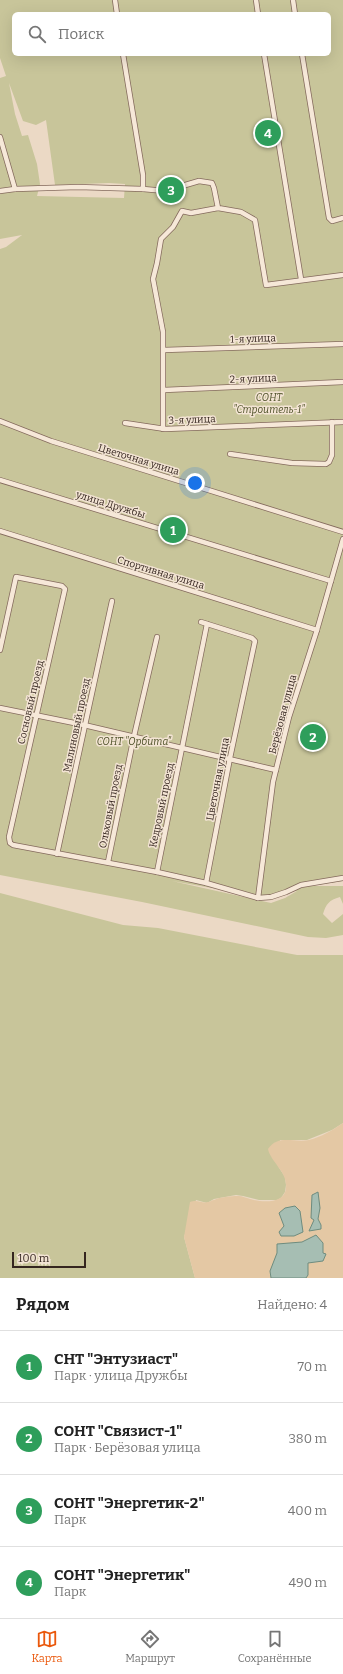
<!DOCTYPE html>
<html lang="ru">
<head>
<meta charset="utf-8">
<style>
  :root { --surface:#fff; --page:#f6f6f6; --text:#222; --muted:#767676; --line:#e0e0e0; --accent:#ea580c }
  body { margin:0; font-family:Bitter,serif; background:var(--page); color:var(--text) }
  .scale { position:absolute; left:12px; bottom:10px; width:74px; box-sizing:border-box; padding-left:4px; border:2px solid #35261f; border-top:0; font-size:11px; line-height:14px; white-space:nowrap; color:#35261f; -webkit-text-stroke:3px #f3e4d4; paint-order:stroke }
  .you { position:absolute; left:195px; top:483px; width:14px; height:14px; margin:-10px; border:3px solid #fff; border-radius:50%; background:#1a73e8; box-shadow:0 0 0 6px #1a73e833 }
  .badge { display:grid; place-items:center; width:26px; height:26px; border-radius:50%; background:var(--accent); color:#fff; font-size:13px; font-weight:700 }
  .pin { position:absolute; translate:-50% -50%; border:2px solid #fff; box-shadow:0 1px 4px #0006 }
  .list { margin:0; padding:0; list-style:none }
  h2 { display:flex; justify-content:space-between; align-items:center; height:52px; margin:0; padding:0 16px; font-size:17px }
  h2 small { font-size:13px; font-weight:400; color:var(--muted) }
  .list li { display:grid; grid-template-columns:26px 1fr auto; gap:12px; align-items:center; box-sizing:border-box; height:72px; padding:0 16px; border-top:1px solid var(--line) }
  .list b { display:block; font-size:15px; white-space:nowrap }
  .list p { margin:0; font-size:13px; white-space:nowrap; color:var(--muted) }
  .list em { font-size:13px; font-style:normal; color:var(--muted) }
  .icon { flex:none; width:22px; height:22px; fill:none; stroke:currentColor; stroke-width:2; stroke-linecap:round; stroke-linejoin:round }
  .map { position:relative; flex:none; width:343px; height:1278px; overflow:hidden }
  .search { position:absolute; background:var(--surface); box-shadow:0 4px 16px #0002; left:12px; right:12px; top:12px; height:44px; display:flex; align-items:center; gap:10px; box-sizing:border-box; padding:0 14px; border-radius:6px; color:var(--muted); font-size:15px }
  .sheet { height:340px; background:var(--surface) }
  nav { display:flex; justify-content:space-around; align-items:center; box-sizing:border-box; height:56px; border-top:1px solid var(--line); background:var(--surface); font-size:11px; color:var(--muted) }
  nav a { display:grid; justify-items:center; gap:2px }
  nav .on { color:var(--accent) }
  .map>svg:first-child { display:block }
  .green { fill:#c8c59a; fill-rule:evenodd }
  .sand { fill:#e4c8a4 }
  .water { fill:#a6beb3; stroke:#6e8c7f }
  .lines { fill:none; stroke-linecap:round; stroke-linejoin:round }
  .street-casing { stroke:#846a5d; stroke-width:6 }
  .street { stroke:#f6e8d8; stroke-width:4.5 }
  .labels { text-anchor:middle; stroke-width:3; stroke-linejoin:round; paint-order:stroke }
  .street-label { font-size:10px; fill:#35261f; stroke:#f3e4d4 }
  .park-label { font-size:10px; font-style:italic; fill:#4d5027; stroke:#f3e4d4 }
</style>
</head>
<body>
<div class="map">
<svg width="343" height="1278" viewBox="0 0 343 1278">
  <rect width="100%" height="100%" fill="#ebd9c5"/>
  <g class="green">
    <path d="M 0,0 L 343,0 L 343,881 L 310,886 L 343,886 L 343,904 L 340,897 C 329,900 326,904 323,914 L 332,923 L 343,914 L 343,935 L 326,938 L 308,937 L 142,902 L 0,875 L 0,249 L 6,247 L 22,235 L 0,239 L 0,78 L 6,76 L 0,58 ZM 14,14 L 329,14 L 329,54 L 14,54 ZM 9,83 L 23,121 L 36,125 L 46,120 L 55,185 L 109,183 L 125,184 L 124,198 L 37,196 L 40,184 L 37,164 L 28,135 L 22,136 L 15,114 ZM 172,881 L 257,896 L 297,891 L 285,898 L 271,903 Z"/>
    <polygon points="0,893 123,925 158,928 297,955 343,955 343,1123 332,1130 307,1140 280,1140 278,1166 285,1177 286,1185 285,1192 281,1198 277,1200 259,1200 243,1196 236,1195 214,1199 207,1203 196,1200 184,1237 195,1278 0,1278"/>
  </g>
  <path class="sand" d="M 343,1123 L 343,1278 L 195,1278 L 184,1237 L 190,1202 C 198,1199 202,1204 208,1202 C 210,1202 212,1200 214,1200 C 220,1197 231,1196 238,1196 C 243,1196 246,1198 250,1199 C 263,1203 288,1204 286,1184 C 285,1170 271,1162 268,1149 C 278,1134 294,1143 309,1140 C 321,1137 333,1130 343,1123 Z"/>
  <g class="water">
    <polygon points="318,1192 320,1208 318,1219 321,1225 321,1229 309,1231 314,1220 311,1218 312,1195"/>
    <polygon points="295,1206 300,1211 303,1232 294,1236 281,1236 279,1232 284,1226 279,1213 285,1208"/>
    <polygon points="316,1235 323,1243 323,1253 326,1254 323,1261 308,1263 308,1275 306,1278 271,1278 270,1271 277,1253 277,1244 302,1242"/>
  </g>
  <g class="lines">
    <defs>
      <g id="street">
        <polyline points="115,0 117,14"/>
        <polyline points="256,0 258,14"/>
        <polyline points="293,0 295,14"/>
        <polyline points="264,54 301,279"/>
        <polyline points="302,54 329,218 332,221 343,218"/>
        <polyline points="0,137 15,189 78,187 143,189 143,175 123,54"/>
        <polyline points="143,189 165,191 199,181 212,183 214,188 218,208 241,212 255,220 266,285 343,275"/>
        <polyline points="0,191 15,189"/>
        <polyline points="164,350 343,344"/>
        <polyline points="164,390 343,382"/>
        <polyline points="0,421 51,441 343,532"/>
        <polyline points="125,423 165,429 343,422"/>
        <polyline points="163,429 163,332 153,279 157,263 161,239 173,227 182,211 191,213 218,208"/>
        <polyline points="230,454 292,463 326,464 329,462 332,455 332,422"/>
        <polyline points="0,480 331,581"/>
        <polyline points="0,531 317,630"/>
        <polyline points="201,622 252,638 255,641 230,758 206,883"/>
        <polyline points="0,650 16,577 62,586 65,589 9,837 10,843 13,845 157,872 206,883 258,898 271,897 286,892 301,885 343,878"/>
        <polyline points="0,708 84,725 276,770"/>
        <polyline points="57,854 112,601"/>
        <polyline points="108,862 134,736 157,637"/>
        <polyline points="157,872 207,624"/>
        <polyline points="258,898 273,782 289,717 317,630 343,539"/>
      </g>
    </defs>
    <use href="#street" class="street-casing"/>
    <use href="#street" class="street"/>
  </g>
  <g class="labels">
    <g class="street-label">
      <text transform="translate(253 338) rotate(-2)" y="4">1-я улица</text>
      <text transform="translate(253 378) rotate(-2)" y="4">2-я улица</text>
      <text transform="translate(192 419) rotate(-2)" y="4">3-я улица</text>
      <text transform="translate(139 459) rotate(17)" y="4">Цветочная улица</text>
      <text transform="translate(111 504) rotate(17)" y="4">улица Дружбы</text>
      <text transform="translate(161 572) rotate(17)" y="4">Спортивная улица</text>
      <text transform="translate(30 702) rotate(-77)" y="4">Сосновый проезд</text>
      <text transform="translate(282 714) rotate(-75)" y="4">Берёзовая улица</text>
      <text transform="translate(76 725) rotate(-78)" y="4">Малиновый проезд</text>
      <text transform="translate(217 779) rotate(-79)" y="4">Цветочная улица</text>
      <text transform="translate(161 805) rotate(-78)" y="4">Кедровый проезд</text>
      <text transform="translate(110 806) rotate(-79)" y="4">Ольховый проезд</text>
    </g>
    <g class="park-label">
      <text x="269" y="401">СОНТ<tspan x="269" dy="12">"Строитель-1"</tspan></text>
      <text x="134" y="745">СОНТ "Орбита"</text>
    </g>
  </g>
</svg>
<div class="scale">100 m</div>
<div class="you"></div>
<div class="pin badge" style="left:173px;top:530px;background:#2e9e5b">1</div>
<div class="pin badge" style="left:313px;top:737px;background:#2e9e5b">2</div>
<div class="pin badge" style="left:171px;top:190px;background:#2e9e5b">3</div>
<div class="pin badge" style="left:268px;top:133px;background:#2e9e5b">4</div>
<div class="search"><svg class="icon" aria-label="search" viewBox="0 0 24 24"><circle cx="10" cy="10" r="6"/><path d="M15 15l6 6"/></svg>Поиск</div>
</div>
<section class="sheet">
<h2>Рядом<small>Найдено: 4</small></h2>
<ul class="list">
<li><span class="badge" style="background:#2e9e5b">1</span><div><b>СНТ &quot;Энтузиаст&quot;</b><p>Парк · улица Дружбы</p></div><em>70 m</em></li>
<li><span class="badge" style="background:#2e9e5b">2</span><div><b>СОНТ &quot;Связист-1&quot;</b><p>Парк · Берёзовая улица</p></div><em>380 m</em></li>
<li><span class="badge" style="background:#2e9e5b">3</span><div><b>СОНТ &quot;Энергетик-2&quot;</b><p>Парк</p></div><em>400 m</em></li>
<li><span class="badge" style="background:#2e9e5b">4</span><div><b>СОНТ &quot;Энергетик&quot;</b><p>Парк</p></div><em>490 m</em></li>
</ul>
</section>
<nav>
<a class="on"><svg class="icon" aria-label="map" viewBox="0 0 24 24"><path d="M3 6l6-2 6 2 6-2v14l-6 2-6-2-6 2zM9 4v14M15 6v14"/></svg>Карта</a>
<a><svg class="icon" aria-label="directions" viewBox="0 0 24 24"><path d="M12 3l9 9-9 9-9-9zM9 14v-3h6M13 9l2 2-2 2"/></svg>Маршрут</a>
<a><svg class="icon" aria-label="saved" viewBox="0 0 24 24"><path d="M7 4h10v16l-5-4-5 4z"/></svg>Сохранённые</a>
</nav>
</body>
</html>
